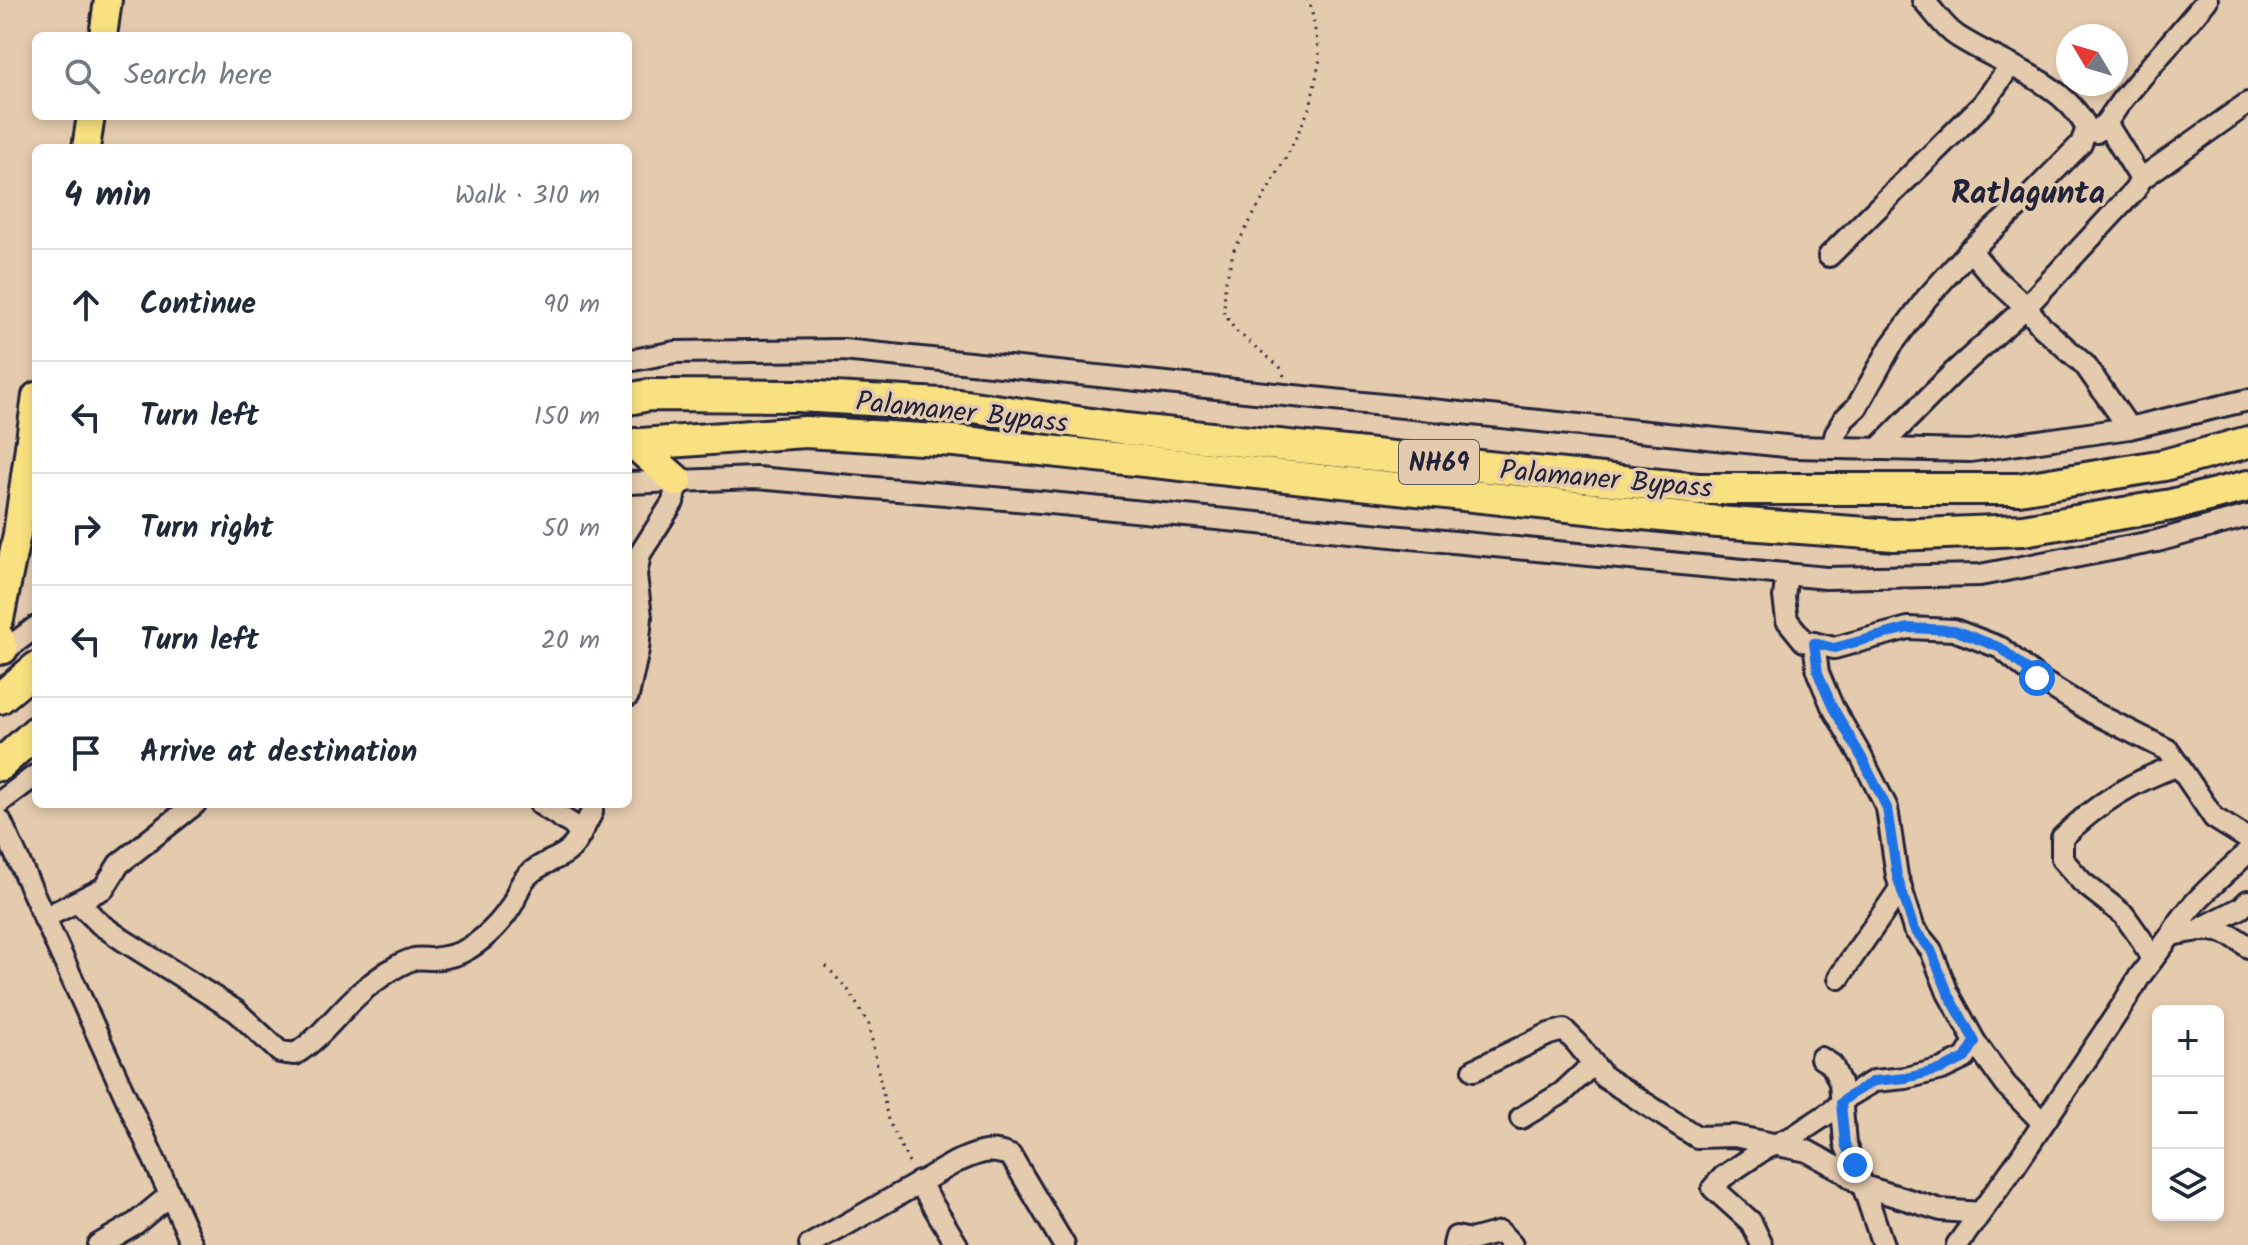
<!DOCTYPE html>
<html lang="en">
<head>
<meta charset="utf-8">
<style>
  :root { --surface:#fff; --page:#f6f6f7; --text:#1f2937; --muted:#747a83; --line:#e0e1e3 }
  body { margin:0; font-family:Kalam,sans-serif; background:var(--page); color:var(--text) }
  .controls { position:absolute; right:24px; bottom:24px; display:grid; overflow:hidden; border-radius:12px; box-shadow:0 4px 12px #0003 }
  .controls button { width:72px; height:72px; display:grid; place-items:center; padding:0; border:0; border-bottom:2px solid var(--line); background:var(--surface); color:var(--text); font:40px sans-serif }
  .compass { position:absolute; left:2056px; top:24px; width:72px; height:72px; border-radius:50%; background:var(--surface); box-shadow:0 4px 12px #0003; rotate:308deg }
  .stop { position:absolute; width:24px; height:24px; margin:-18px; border:6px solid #1a73e8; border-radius:50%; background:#fff }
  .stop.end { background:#1a73e8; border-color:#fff; box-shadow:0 2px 8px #0008 }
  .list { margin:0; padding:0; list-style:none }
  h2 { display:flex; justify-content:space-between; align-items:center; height:104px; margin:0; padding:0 32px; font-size:34px }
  h2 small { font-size:26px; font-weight:400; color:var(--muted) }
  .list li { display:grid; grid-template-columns:52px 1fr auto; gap:24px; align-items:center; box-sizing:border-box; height:112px; padding:0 32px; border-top:2px solid var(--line) }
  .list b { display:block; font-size:30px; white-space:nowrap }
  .list em { font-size:26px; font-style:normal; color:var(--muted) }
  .icon { flex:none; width:44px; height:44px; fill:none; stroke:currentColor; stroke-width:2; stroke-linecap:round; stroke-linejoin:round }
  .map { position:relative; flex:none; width:2248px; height:1245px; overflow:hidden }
  .search { position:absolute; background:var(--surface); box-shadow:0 4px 12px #0003; left:32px; top:32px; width:600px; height:88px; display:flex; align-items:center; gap:20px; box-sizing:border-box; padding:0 28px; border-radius:12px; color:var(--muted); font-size:30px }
  .panel { position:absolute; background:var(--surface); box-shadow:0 4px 12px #0003; left:32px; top:144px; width:600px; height:664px; border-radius:12px }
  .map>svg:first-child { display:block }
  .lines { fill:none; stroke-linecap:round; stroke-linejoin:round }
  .minor-casing { stroke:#22223b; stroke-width:26 }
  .major-casing { stroke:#22223b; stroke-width:32 }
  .highway-casing { stroke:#22223b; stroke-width:36 }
  .path { stroke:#22223b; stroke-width:3; stroke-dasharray:2 6; stroke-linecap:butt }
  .minor { stroke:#e5cbad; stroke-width:20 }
  .major { stroke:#f9e181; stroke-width:26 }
  .highway { stroke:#f9e181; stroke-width:30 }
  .route { stroke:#1a73e8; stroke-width:10 }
  .labels { text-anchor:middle; stroke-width:7; stroke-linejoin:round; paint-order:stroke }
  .shield { fill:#e5cbad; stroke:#5c555d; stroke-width:2 }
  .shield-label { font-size:26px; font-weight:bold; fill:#22223b }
  .street-label { font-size:28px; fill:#22223b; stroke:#e5cbad }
  .quarter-label { font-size:32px; font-weight:bold; fill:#22223b; stroke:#e5cbad }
</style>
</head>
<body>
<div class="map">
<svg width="2248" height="1245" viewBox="0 0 2248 1245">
  <rect width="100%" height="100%" fill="#e5cbad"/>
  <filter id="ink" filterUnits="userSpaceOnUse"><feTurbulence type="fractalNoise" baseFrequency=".0125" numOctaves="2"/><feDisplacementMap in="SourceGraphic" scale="16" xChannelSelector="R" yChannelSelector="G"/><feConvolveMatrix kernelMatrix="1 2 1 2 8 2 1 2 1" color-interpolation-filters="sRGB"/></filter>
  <g filter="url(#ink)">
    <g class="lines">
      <defs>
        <g id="minor">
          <polyline points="2106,123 2122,100 2207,0"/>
          <polyline points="2096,132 2106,123 2141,179"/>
          <polyline points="1970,250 1992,276 2026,307 2135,190 2141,179 2248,103"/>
          <polyline points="1829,256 1983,104 2010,66"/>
          <polyline points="628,361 675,352 843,350 1795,447 1970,451 2129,428 2248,400"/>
          <path d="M 1832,448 L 1836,433 L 1844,419 L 1857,407 L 1891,346 L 1926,299 L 1970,250 L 2028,198 L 2081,144 L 2087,128 C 2061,79 2001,65 1957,36 C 1944,28 1934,11 1923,0"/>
          <polyline points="1878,449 1953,373 2026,307 2042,327 2085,365 2129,428"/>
          <polyline points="628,483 756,478 1040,502 1826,578 1980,575 2157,541 2248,516"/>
          <polyline points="1787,574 1784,597 1787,620 1804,641 1834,648 1908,628 1954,630 2001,648 2037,678 2092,712 2168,750 2214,818 2248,839"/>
          <polyline points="1814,643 1818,673 1832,706 1862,758 1887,808 1897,876 1914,929 1931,950 1948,993 1975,1042 2006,1085 2043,1123"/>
          <polyline points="0,654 36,627"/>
          <polyline points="628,696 638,650 641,617 636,575 640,554 673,502 677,481"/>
          <polyline points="0,802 36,775"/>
          <polyline points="0,820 193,1245"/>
          <polyline points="580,835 592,812 592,804"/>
          <path d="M 78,902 L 100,924 L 123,940 L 236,1011 L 280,1052 L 295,1054 C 325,1036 343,1004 371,984 C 383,975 399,963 414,959 C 419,958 426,959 432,959 C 441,958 453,956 462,952 C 481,943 504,921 514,901 C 518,891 520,883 528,875 C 548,856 567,862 580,835 L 573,825 L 540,804"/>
          <polyline points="44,918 104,888 119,864 195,804"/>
          <polyline points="2202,928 2241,908 2248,901"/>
          <path d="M 2171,935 C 2191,901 2220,879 2248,852"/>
          <path d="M 2152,960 L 2141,939 L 2124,915 L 2082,882 L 2062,859 L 2062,838 C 2095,805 2135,780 2179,765"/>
          <path d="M 1839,978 C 1858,947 1881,918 1901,887"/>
          <polyline points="1821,1058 1832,1065 1840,1083 1845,1144 1863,1186 1883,1245"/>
          <polyline points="1474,1070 1549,1034 1564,1030 1576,1042 1604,1077 1697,1137 1734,1136 1807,1151 1840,1169 1863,1186 1941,1210 1980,1213"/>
          <polyline points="1521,1118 1562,1093 1593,1064"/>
          <polyline points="919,1182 957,1245"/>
          <polyline points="98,1245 136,1223 170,1195"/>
          <path d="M 810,1245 L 956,1162 C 978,1153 988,1147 1011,1156 L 1064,1245"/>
          <polyline points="1454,1245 1456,1237 1471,1240 1500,1232 1512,1245"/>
          <polyline points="1762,1245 1751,1222 1713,1188 1723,1177 1763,1150 1794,1136 1832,1111 1849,1096 1874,1081 1906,1078 1942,1069 1965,1058 1975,1042"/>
          <path d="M 1957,1245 L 2016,1164 L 2122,1006 L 2140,976 L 2171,935 C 2201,928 2223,925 2248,947"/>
        </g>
        <g id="major">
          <polyline points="103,36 108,0"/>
          <polyline points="86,148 91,116"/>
          <polyline points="0,619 17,534 36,396"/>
          <polyline points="0,637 4,650"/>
        </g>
        <g id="highway">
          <polyline points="628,399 649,395 798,396 959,405 1126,429 1698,489 2019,489 2164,465 2248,442"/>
          <polyline points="635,444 677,481"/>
          <polyline points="628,445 805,432 955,441 1718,522 1894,535 2023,530 2171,505 2248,486"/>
          <polyline points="0,698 36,668"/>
          <polyline points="0,765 36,732"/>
        </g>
      </defs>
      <use href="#minor" class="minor-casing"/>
      <use href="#major" class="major-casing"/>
      <use href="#highway" class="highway-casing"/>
      <g class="path">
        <polyline points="1284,376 1280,367 1235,330 1224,313 1225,284 1234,250 1289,152 1310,107 1320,59 1311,7 1307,0"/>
        <polyline points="826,966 849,991 869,1025 888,1120 910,1165"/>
      </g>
      <use href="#minor" class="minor"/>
      <use href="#major" class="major"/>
      <use href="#highway" class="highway"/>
    </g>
  </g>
  <g class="lines" filter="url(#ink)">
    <polyline class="route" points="1855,1165 1845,1144 1841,1103 1849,1096 1874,1081 1906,1078 1942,1069 1965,1058 1975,1042 1948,993 1931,950 1914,929 1897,876 1887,808 1862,758 1832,706 1818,673 1814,643 1834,648 1908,628 1954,630 2001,648 2037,678"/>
  </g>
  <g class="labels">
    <rect class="shield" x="1399" y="440" width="80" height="44" rx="6"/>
    <g class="shield-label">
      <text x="1439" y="471">NH69</text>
    </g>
    <g class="street-label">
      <text transform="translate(962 411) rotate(6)" y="10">Palamaner Bypass</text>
      <text transform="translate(1606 478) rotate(5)" y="10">Palamaner Bypass</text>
    </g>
    <g class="quarter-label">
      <text x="2028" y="203">Ratlagunta</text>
    </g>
  </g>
</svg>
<div class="controls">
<button>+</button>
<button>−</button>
<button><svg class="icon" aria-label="layers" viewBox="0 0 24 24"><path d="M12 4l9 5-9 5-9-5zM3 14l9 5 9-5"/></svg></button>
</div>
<svg class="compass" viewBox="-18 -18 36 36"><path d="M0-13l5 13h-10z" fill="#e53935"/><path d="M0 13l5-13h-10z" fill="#747a83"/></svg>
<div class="stop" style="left:2037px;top:678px"></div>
<div class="stop end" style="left:1855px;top:1165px"></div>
<div class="search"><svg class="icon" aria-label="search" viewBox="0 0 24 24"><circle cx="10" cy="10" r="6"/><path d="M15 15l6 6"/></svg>Search here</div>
<section class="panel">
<h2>4 min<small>Walk · 310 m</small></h2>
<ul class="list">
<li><svg class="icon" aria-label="ahead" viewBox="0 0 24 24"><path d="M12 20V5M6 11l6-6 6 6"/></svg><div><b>Continue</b></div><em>90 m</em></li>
<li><svg class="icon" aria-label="left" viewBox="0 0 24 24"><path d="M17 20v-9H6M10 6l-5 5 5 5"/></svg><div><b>Turn left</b></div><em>150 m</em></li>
<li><svg class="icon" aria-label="right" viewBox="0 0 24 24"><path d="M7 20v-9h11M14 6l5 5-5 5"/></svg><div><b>Turn right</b></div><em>50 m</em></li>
<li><svg class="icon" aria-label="left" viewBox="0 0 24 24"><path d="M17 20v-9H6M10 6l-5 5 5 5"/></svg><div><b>Turn left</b></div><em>20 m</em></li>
<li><svg class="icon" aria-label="arrive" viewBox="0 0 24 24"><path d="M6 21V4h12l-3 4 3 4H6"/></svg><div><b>Arrive at destination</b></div></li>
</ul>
</section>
</div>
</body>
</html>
